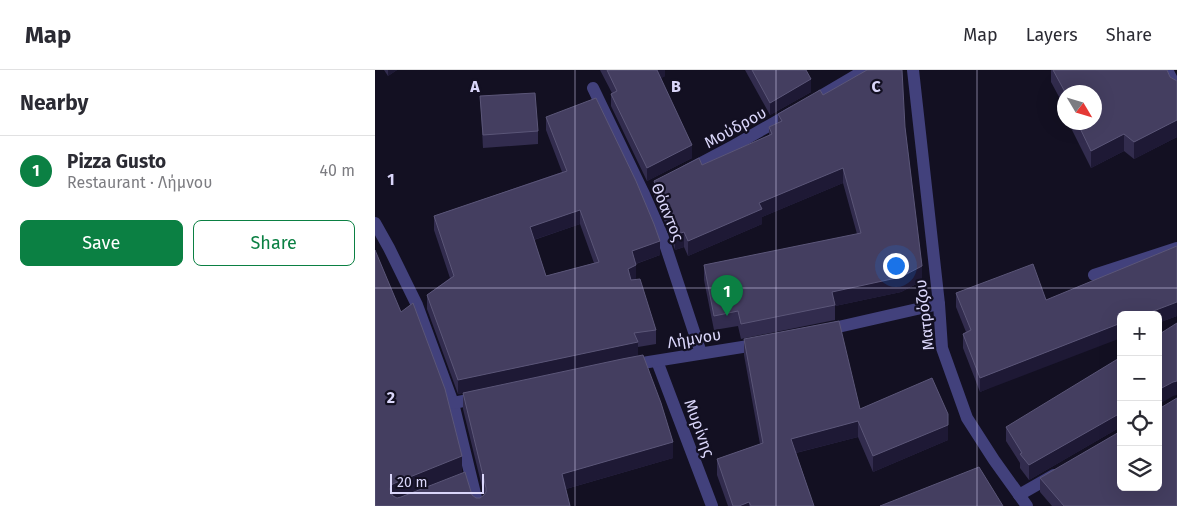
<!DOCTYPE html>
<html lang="en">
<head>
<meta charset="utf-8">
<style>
  :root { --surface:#fff; --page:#f7f7f7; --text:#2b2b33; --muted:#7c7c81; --line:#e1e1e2; --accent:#0b8043 }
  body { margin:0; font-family:"Fira Sans",sans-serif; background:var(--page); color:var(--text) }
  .controls { position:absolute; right:15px; bottom:15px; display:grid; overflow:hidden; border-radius:8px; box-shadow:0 5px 20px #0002 }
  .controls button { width:45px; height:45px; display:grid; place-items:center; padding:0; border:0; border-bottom:1px solid var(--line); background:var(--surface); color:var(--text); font:25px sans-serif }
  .compass { position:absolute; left:682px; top:15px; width:45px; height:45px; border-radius:50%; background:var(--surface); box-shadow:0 5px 20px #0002; rotate:128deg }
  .scale { position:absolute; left:15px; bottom:12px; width:94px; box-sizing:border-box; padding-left:5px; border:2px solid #dad6fa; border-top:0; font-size:14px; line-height:18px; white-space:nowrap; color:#dad6fa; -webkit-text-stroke:4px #131022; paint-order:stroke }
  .you { position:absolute; left:520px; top:195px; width:18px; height:18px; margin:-12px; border:4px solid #fff; border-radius:50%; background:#1a73e8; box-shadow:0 0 0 8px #1a73e833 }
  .badge { display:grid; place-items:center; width:32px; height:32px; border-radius:50%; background:var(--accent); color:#fff; font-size:16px; font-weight:700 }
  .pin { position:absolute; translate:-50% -41px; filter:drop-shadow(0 1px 2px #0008) }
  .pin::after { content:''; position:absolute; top:26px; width:18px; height:15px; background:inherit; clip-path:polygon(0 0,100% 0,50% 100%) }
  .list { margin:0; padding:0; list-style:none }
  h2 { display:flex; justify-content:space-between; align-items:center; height:65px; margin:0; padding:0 20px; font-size:21px }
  h2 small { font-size:16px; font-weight:400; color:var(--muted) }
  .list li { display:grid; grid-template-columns:32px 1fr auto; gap:15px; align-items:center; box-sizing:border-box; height:70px; padding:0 20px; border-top:1px solid var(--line) }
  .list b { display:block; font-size:19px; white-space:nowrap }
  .list p { margin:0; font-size:16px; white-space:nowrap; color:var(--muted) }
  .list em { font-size:16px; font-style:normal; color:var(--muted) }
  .actions { display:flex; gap:10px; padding:15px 20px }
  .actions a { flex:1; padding:11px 0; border:1px solid var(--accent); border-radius:8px; text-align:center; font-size:18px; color:var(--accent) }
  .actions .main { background:var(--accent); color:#fff }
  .icon { flex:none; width:28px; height:28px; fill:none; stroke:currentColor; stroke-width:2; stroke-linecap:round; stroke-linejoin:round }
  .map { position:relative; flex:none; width:802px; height:436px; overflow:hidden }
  header { display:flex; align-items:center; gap:30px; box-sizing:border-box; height:70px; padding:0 25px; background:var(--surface); border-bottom:1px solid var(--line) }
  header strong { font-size:24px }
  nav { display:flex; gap:28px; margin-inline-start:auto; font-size:18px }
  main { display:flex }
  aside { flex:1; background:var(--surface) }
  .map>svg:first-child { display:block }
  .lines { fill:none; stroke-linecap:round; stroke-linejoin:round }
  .minor { stroke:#42417c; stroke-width:12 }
  .wall { fill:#322c4e; fill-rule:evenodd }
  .shaded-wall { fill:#1e1935 }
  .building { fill:#443e60; stroke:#5b5678; fill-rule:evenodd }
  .grid { fill:none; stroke:#dad6fa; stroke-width:1; stroke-opacity:0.55 }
  .labels { text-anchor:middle; stroke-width:4.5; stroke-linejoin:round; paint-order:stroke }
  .street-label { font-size:16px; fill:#dad6fa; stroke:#131022 }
  .grid-label { font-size:16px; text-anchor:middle; font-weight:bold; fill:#dad6fa; stroke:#131022; stroke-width:4.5; stroke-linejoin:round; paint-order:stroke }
</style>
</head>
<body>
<header>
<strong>Map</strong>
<nav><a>Map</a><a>Layers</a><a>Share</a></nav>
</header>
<main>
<aside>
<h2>Nearby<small></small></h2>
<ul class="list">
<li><span class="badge">1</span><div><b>Pizza Gusto</b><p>Restaurant · Λήμνου</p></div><em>40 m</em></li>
</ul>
<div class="actions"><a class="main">Save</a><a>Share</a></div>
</aside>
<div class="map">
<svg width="802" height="436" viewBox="0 0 802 436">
  <rect width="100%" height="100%" fill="#131022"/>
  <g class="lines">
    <g class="minor">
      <polyline points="538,0 564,234 567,278 592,348 619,390 652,436"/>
      <polyline points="792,0 802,19"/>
      <polyline points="218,18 268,122 287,165 326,283"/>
      <polyline points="446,26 490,0"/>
      <polyline points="311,101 360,75 418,42"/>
      <polyline points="0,153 14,178 42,235 78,333 103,436"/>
      <polyline points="719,205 802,178"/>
      <polyline points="450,260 564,234"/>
      <polyline points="282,291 337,436"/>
      <polyline points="255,295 386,274"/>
      <polyline points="78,333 104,328"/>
      <polyline points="644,425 679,405"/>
    </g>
  </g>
  <g class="wall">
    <polygon points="9,0 22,0 13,6"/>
    <polygon points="225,0 290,0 290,6 286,8 317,88 272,111 236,36 236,24 237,23"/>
    <polygon points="370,0 431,0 436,22 395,45"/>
    <polygon points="676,0 792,0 795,7 802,11 802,67 759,89 749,81 716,98 696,58 696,52 720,52 690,22 690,38 676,12"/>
    <polygon points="448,25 530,57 547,211 526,222 460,236 460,250 366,269 363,256 339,260 329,210 329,195 482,164 468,113 387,147 387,154 313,186 309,177 300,180 294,162 279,126 279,111 327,95 394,66 394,57 403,53 403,44"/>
    <polygon points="105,26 163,61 163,74 108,78"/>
    <path d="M 171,47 L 285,185 L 261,194 L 261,209 L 258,210 L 281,260 L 281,274 L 263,277 L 263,286 L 254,288 L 298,388 L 191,419 L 195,436 L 0,436 L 87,403 L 22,428 L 97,425 L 101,428 L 105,428 L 109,425 L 88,339 L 88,323 L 186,302 L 83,324 L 52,239 L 52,225 L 75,208 L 59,160 L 59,146 L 187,102 L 171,60 ZM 205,154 L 219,193 L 171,206 L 159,170 Z"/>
    <polygon points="581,223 671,230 802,246 783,253 783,245 605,322 588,278 588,264 591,262 581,237"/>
    <polygon points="369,269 485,339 573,370 498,402 483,367 421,383 439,436 353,436 342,405 342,389 385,374 369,285"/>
    <polygon points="631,357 742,359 654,410 645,398 645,393 631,371"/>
    <polygon points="665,408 802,436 677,436 665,422"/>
  </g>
  <g class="shaded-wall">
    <polygon points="13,0 22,0 13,6"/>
    <polygon points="282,0 290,0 290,6 282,11"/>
    <polygon points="436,9 436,22 395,45 395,33"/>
    <polygon points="802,50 802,67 759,89 759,72"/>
    <polygon points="749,64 749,81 716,98 716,81"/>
    <polygon points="317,75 317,88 272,111 272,98"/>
    <polygon points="468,98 468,113 387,147 387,154 313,186 313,171 384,133"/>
    <polygon points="205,140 205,154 155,171 155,157"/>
    <polygon points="309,162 309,177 300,180 300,165"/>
    <polygon points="285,171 285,185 257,195 257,181"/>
    <polygon points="261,195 261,209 253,213 253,199"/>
    <polygon points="547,196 547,211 526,222 460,236 457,222"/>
    <polygon points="802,232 802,246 783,253 783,245 768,245"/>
    <polygon points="746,253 746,268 605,322 605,308"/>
    <polygon points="263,272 263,286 83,324 83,310"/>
    <polygon points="802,311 802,325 798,326 783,335 783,320 798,312"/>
    <polygon points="746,344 746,358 742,359 654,410 654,395 742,345"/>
    <polygon points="483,351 483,367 416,384 416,369"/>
    <polygon points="573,355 573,370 498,402 498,386"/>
    <polygon points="298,372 298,388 187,420 187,404"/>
    <polygon points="87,386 87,403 20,429 16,431 15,419 16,415 20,413"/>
    <polygon points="374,432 374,436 364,436"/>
  </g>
  <g class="building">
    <polygon points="232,0 282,0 317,75 272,98 236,24 242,21"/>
    <polygon points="377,0 431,0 436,9 395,33"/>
    <polygon points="492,0 527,0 530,57 547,196 526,207 457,222 460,235 366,254 363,241 339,246 329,195 486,163 468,98 384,133 387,139 313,171 309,162 300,165 294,147 279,111 324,88 327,95 397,64 394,57 407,51 403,44 445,20 448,25"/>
    <polygon points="678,0 792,0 795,7 802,11 802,50 759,72 749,64 716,81 702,52 720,52 720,22 690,22"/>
    <polygon points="160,23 163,61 108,65 105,26"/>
    <path d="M 221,28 L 261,111 L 279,154 L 285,171 L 257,181 L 261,195 L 253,199 L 256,210 L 265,209 L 281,260 L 259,263 L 263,272 L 83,310 L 52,225 L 79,206 L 59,146 L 192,101 L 171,47 ZM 205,140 L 224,192 L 171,206 L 155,157 Z"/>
    <polygon points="802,176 802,232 768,245 746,245 746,253 605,308 588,264 596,260 581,223 658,194 671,230"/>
    <polygon points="0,180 26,242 38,233 70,319 87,386 20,413 16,415 15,419 16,423 18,426 22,428 26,427 90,402 97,425 101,428 105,428 109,425 111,422 111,418 88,323 247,289 268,285 286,333 298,372 187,404 195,436 0,436"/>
    <polygon points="464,251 485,339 557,308 573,344 573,355 498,386 483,351 416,369 439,436 376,436 374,432 364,436 358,436 342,389 388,373 369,269"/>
    <polygon points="802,253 802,311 798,312 783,320 783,265"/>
    <polygon points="746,287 746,344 742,345 654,395 645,384 647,383 631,357"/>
    <polygon points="802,328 802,436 689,436 665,408 746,361 746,417 783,417 783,338 787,337"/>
    <polygon points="604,397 628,436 505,436"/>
  </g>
  <path class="grid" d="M 200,0 L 200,436M 401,0 L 401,436M 602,0 L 602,436M 0,218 L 802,218"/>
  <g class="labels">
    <g class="street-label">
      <text transform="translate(360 57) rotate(-29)" y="6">Μούδρου</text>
      <text transform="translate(293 142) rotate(68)" y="6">Θόαντος</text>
      <text transform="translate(549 245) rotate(-97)" y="6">Ματρόζου</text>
      <text transform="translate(319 268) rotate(-9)" y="6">Λήμνου</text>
      <text transform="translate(325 358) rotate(70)" y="6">Μυρίνης</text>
    </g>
  </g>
  <g class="grid-label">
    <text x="100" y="22">A</text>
    <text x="301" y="22">B</text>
    <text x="501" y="22">C</text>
    <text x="16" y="115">1</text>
    <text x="16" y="333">2</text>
  </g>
</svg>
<div class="controls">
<button>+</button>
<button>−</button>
<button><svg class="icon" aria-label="locate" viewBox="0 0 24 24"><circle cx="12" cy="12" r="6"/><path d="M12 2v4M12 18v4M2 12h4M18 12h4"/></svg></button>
<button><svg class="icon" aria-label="layers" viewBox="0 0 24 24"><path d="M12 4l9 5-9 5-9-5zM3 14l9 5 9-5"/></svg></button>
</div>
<svg class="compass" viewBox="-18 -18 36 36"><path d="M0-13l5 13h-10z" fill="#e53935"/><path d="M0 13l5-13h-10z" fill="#7c7c81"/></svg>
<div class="scale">20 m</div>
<div class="you"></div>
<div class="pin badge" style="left:352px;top:246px">1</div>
</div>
</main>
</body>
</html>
